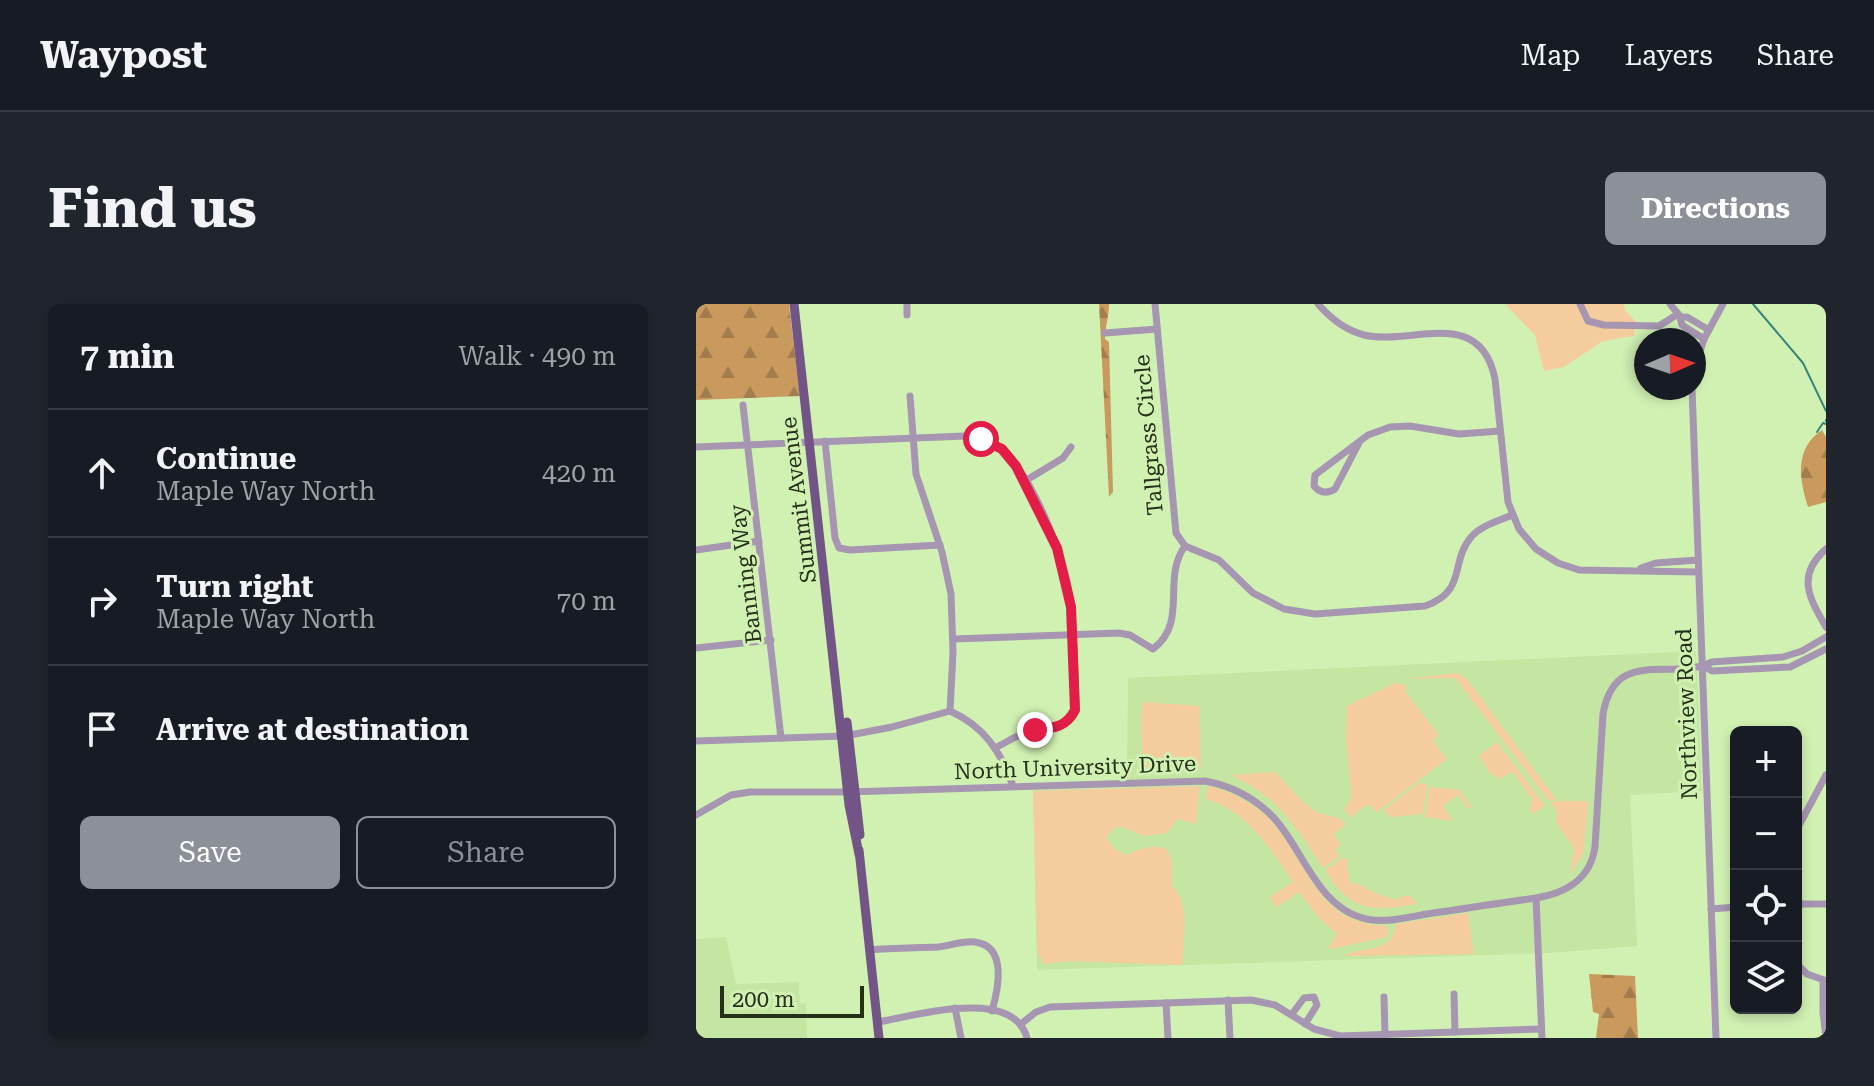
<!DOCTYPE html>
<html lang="en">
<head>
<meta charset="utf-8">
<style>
  :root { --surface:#171b24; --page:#20242c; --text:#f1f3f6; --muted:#9ea1a6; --line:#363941; --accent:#8c9099 }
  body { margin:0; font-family:"Roboto Serif",serif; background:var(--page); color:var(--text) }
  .controls { position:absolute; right:24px; bottom:24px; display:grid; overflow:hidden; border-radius:12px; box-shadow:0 4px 12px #0003 }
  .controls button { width:72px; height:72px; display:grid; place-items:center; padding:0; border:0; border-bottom:2px solid var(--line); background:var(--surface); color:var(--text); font:40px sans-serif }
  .compass { position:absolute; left:938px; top:24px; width:72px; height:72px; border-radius:50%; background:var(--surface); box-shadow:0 4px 12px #0003; rotate:88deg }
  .scale { position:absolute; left:24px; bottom:20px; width:144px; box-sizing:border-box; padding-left:8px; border:4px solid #253018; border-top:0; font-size:22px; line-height:28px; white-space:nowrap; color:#253018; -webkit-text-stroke:6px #d1f1b3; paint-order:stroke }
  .stop { position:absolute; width:24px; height:24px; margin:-18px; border:6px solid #e11d48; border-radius:50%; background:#fff }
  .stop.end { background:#e11d48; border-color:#fff; box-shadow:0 2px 8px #0008 }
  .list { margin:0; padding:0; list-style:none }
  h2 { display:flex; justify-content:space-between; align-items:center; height:104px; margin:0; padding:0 32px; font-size:34px }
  h2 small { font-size:26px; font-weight:400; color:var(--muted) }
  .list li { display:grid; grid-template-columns:52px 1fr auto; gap:24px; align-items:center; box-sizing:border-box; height:128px; padding:0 32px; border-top:2px solid var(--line) }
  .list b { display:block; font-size:30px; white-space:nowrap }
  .list p { margin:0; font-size:26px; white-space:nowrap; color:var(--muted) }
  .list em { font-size:26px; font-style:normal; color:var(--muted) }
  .actions { display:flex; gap:16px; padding:24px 32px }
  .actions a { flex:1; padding:18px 0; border:2px solid var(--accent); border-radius:12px; text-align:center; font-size:28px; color:var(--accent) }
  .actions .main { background:var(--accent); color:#fff }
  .icon { flex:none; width:44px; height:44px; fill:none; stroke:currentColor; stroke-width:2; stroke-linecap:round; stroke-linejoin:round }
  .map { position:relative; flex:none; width:1130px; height:734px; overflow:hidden; border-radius:12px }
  header { display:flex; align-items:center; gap:48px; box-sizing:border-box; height:112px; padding:0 40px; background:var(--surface); border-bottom:2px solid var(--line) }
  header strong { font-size:38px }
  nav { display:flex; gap:44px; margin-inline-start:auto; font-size:28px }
  .intro { display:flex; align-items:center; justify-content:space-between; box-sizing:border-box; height:192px; padding:0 48px }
  h1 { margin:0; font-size:56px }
  .button { padding:20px 36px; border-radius:12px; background:var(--accent); color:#fff; font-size:28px; font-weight:700 }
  main { display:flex; gap:48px; padding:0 48px }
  aside { flex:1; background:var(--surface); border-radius:12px; box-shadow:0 4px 12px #0003 }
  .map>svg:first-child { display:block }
  .built { fill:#c4e6a2 }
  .grass { fill:#f5cc9e }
  .forest { fill:url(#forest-firs) }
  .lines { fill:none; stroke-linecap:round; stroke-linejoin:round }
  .stream { stroke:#36857a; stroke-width:2 }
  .minor { stroke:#a696b2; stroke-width:7 }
  .major { stroke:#725586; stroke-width:9 }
  .route { stroke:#e11d48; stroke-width:10 }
  .labels { text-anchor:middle; stroke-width:6; stroke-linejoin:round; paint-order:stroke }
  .street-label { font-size:22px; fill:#253018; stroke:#d1f1b3 }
</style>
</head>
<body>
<header>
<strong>Waypost</strong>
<nav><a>Map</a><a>Layers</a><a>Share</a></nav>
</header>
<div class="intro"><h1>Find us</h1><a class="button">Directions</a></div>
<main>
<aside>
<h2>7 min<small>Walk · 490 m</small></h2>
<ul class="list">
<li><svg class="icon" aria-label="ahead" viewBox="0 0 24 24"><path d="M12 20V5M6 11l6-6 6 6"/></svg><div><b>Continue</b><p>Maple Way North</p></div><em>420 m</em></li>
<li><svg class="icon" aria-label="right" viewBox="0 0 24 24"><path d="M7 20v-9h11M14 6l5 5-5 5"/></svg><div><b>Turn right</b><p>Maple Way North</p></div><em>70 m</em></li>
<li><svg class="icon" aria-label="arrive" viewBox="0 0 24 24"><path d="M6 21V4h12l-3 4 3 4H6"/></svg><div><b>Arrive at destination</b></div></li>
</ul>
<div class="actions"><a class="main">Save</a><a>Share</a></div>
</aside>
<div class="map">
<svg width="1130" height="734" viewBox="0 0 1130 734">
  <defs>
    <pattern id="forest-firs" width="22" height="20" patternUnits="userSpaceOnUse" patternTransform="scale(2)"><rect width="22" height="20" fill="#ca995d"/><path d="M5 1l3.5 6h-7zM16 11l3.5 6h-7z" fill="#a47d4c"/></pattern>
  </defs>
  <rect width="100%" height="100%" fill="#d1f1b3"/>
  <g class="built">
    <polygon points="1000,347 1006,487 934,491 941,642 853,649 341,666 337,486 431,484 432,374"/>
    <polygon points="30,633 40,680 103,678 104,700 110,699 111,734 0,734 0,635"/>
  </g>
  <g class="grass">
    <polygon points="809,0 928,0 929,6 939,17 938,32 907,37 868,63 848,67 839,31"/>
    <polygon points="761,369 771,375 860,495 853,497 759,374 710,375"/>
    <polygon points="699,379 711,381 709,387 743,431 737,437 751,455 681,508 672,500 655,513 648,506 656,493 650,437 651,402"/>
    <polygon points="447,398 504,402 505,464 447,466 445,416"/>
    <polygon points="801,438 849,501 838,510 834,506 836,495 816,467 803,476 799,470 796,472 783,452"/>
    <path d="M 579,468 C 591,480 602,495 616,505 C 627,513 641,510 650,520 L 638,530 L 644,540 L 640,547 L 644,552 L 627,564 C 598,520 584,495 535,471 Z"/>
    <polygon points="724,478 731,481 727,510 694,513 688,506"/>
    <path d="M 504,482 L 500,520 L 481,515 L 471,529 L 448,532 L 426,523 L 418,524 L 410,534 L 420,546 L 429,551 C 444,545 455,540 471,545 L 476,559 L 476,583 C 495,598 488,638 486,661 L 372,657 L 347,660 L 341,645 L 337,487 Z"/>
    <path d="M 512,482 C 534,487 554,497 571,513 C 614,556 618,621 692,622 L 691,633 L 636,645 L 633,643 L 641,630 L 623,614 L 603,588 L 580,604 L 574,593 L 597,578 C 574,544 551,506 509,495 Z"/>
    <polygon points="733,483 763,486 776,503 773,505 762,491 747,502 757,517 729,513"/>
    <polygon points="861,497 892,497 888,548 874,571 878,544 860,519 861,508 855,498"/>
    <path d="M 647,554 L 652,556 L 651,566 L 654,572 L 652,576 L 659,581 L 661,579 L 681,590 L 701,596 L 704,593 L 713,591 L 722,600 C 677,607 655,609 629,566 Z"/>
    <path d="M 772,609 L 778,650 L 648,652 C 668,641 696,651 700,620 Z"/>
  </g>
  <g class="forest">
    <polygon points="0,0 93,0 104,92 0,96"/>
    <path d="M 403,0 L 413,0 C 413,13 409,22 409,35 L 413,38 L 417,188 L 413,193 Z"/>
    <path d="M 1126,126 L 1130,133 L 1130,198 L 1112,203 C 1103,175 1098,145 1126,126 Z"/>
    <polygon points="893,670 939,672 942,734 900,734 903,710 897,708"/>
  </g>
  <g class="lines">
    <g class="stream">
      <polyline points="1057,0 1107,59 1130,107"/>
      <polyline points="1130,116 1130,117"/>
      <polyline points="1121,128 1127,119 1130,120"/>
    </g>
    <g class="minor">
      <polyline points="211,0 211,11"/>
      <path d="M 459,0 L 480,229 L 489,242 L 523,256 L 557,289 L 588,305 L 619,310 L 729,302 C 772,287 753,258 776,232 C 786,221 803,217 816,211"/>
      <path d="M 622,0 C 635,15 649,26 668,31 C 715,42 784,1 799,75 L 812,198 L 823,225 L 840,245 L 862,259 L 883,266 L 1002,268"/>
      <polyline points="884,0 892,17 908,21 963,22 982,10"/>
      <polyline points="974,0 983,11"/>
      <polyline points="409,29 461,25"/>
      <polyline points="1008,35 986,21 984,13 991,13 1013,26"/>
      <polyline points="998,66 1008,35 1027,0"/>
      <polyline points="996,84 1020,734"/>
      <polyline points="214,92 220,170 246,248 255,290 257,348 254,407"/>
      <polyline points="47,101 85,434"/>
      <polyline points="129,137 139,234 143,244 154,246 244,241"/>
      <path d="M 663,139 L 639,185 C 631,190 624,189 618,182 L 619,171 L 672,131 L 694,123 L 714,122 L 763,130 L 804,127"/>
      <path d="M 0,143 L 269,132 C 284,134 297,138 308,148 C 338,174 368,254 374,293 C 379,327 378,363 380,398 C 376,427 351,421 329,429 C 318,433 309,439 299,444"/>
      <polyline points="329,177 367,154 375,143"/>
      <path d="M 1130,245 C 1100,271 1113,294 1130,323"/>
      <polyline points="0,246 63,237"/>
      <polyline points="945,264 960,259 1002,256"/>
      <path d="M 257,335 L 423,329 L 434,331 L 457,345 C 493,318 465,275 489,242"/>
      <polyline points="0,344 75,336"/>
      <polyline points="1007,362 1016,367 1094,363 1130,345"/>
      <path d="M 154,431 L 196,423 L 254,407 C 288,422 305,448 317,482"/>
      <polyline points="0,437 147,432"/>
      <path d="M 0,511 L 35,491 L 54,488 L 152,488 L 509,477 C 536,482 559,494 578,514 C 609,548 623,609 676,616 C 694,618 713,613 731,610 C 767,605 803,599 840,594 C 870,589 894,576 899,543 L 907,410 C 919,342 975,378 1016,358 L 1087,353 L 1106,347 L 1130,333"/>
      <polyline points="1100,527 1130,471"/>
      <polyline points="840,594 846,734"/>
      <polyline points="1100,600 1130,600"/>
      <polyline points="1015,605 1040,603"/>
      <path d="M 173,646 C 196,644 219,644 242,643 C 254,642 267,636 279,638 C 312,642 302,686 296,707"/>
      <polyline points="1100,659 1111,670 1128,676"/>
      <polyline points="1127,676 1127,708 1130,734"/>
      <polyline points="758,690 759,728"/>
      <polyline points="688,693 689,731"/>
      <polyline points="532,696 534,734"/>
      <polyline points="470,699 472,734"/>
      <polyline points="259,704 265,734"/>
      <polyline points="596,710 608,694 618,693 621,701 609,720"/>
      <path d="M 182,718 C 218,712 317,682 331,734"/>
      <polyline points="325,720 340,708 354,703 555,696 579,701 618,725 644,732 845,725"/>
    </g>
    <g class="major">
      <polyline points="98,0 153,501 163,550"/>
      <polyline points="151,418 164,531"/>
      <polyline points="163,546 183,734"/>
    </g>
  </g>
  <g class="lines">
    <path class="route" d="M 285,135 L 306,145 L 320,162 L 361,244 L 375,303 L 379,406 C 370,424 356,424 339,426"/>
  </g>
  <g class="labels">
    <g class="street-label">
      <text transform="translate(452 131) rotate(-95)" y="8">Tallgrass Circle</text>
      <text transform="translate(102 196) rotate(-97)" y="8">Summit Avenue</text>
      <text transform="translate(49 270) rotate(-97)" y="8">Banning Way</text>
      <text transform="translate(990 410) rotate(-92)" y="8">Northview Road</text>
      <text transform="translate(379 463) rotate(-2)" y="8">North University Drive</text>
    </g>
  </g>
</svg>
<div class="controls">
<button>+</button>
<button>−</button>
<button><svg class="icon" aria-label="locate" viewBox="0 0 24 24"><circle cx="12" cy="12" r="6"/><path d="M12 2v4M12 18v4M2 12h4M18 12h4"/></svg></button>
<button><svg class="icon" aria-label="layers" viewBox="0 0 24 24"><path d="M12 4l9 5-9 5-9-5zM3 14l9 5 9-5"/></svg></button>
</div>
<svg class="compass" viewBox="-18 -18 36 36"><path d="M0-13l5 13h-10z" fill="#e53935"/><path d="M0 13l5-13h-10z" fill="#9ea1a6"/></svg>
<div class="scale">200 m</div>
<div class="stop" style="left:285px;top:135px"></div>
<div class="stop end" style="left:339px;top:426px"></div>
</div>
</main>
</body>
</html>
